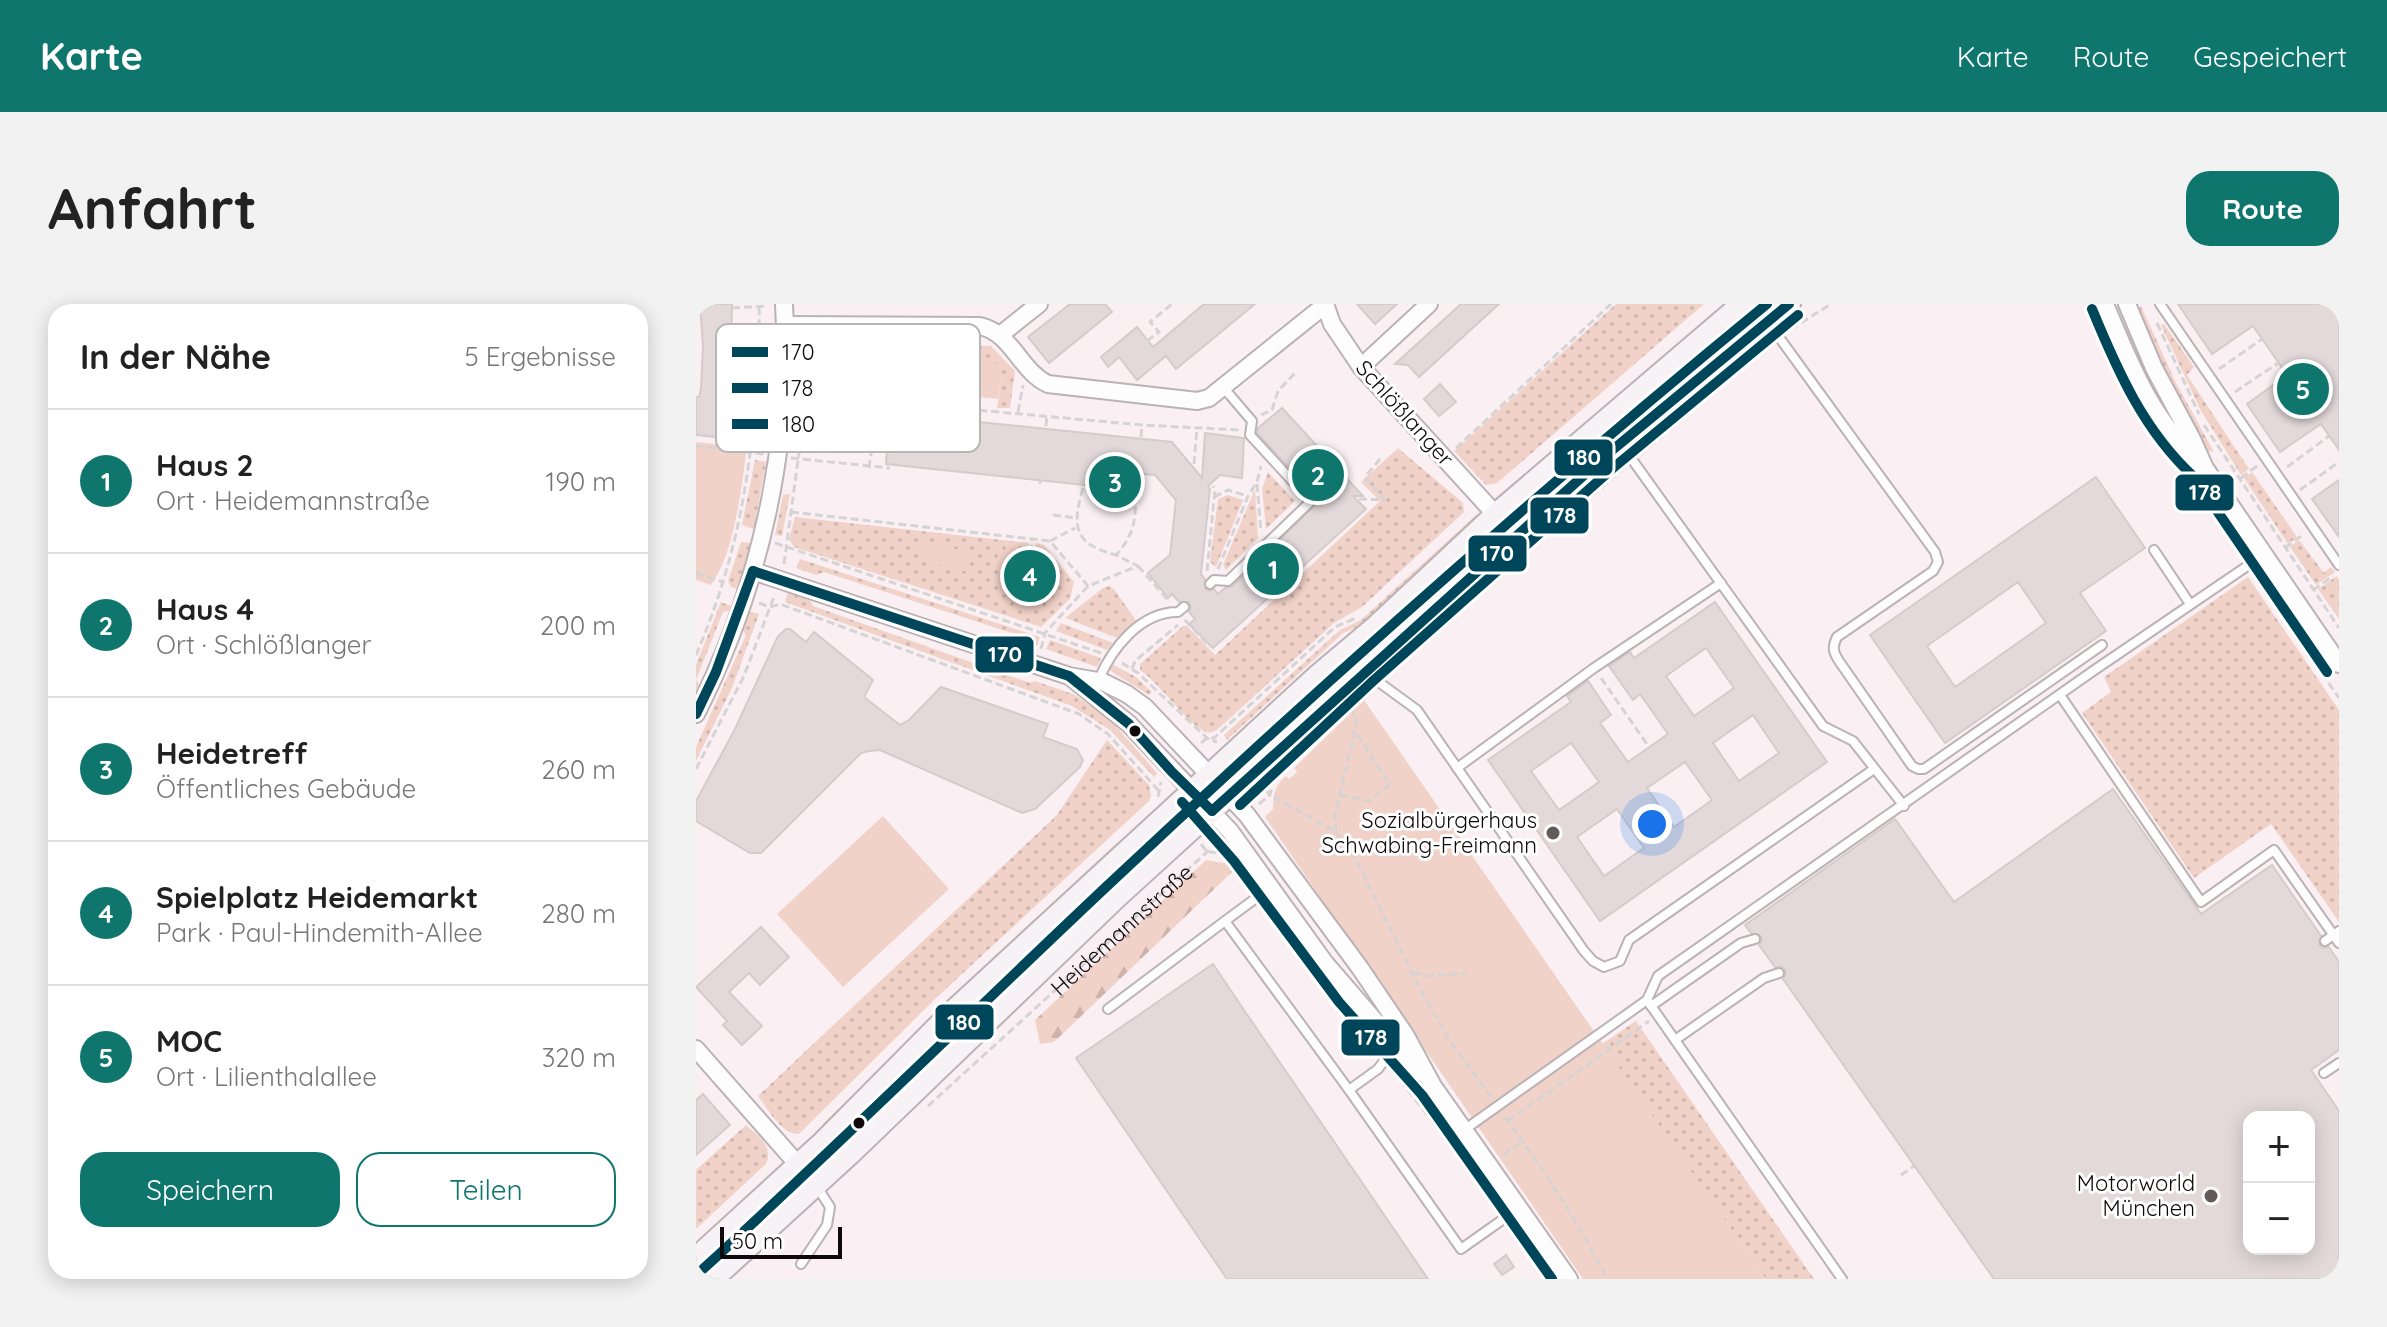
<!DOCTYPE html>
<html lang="de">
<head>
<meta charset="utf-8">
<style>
  :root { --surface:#fff; --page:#f2f2f2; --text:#222; --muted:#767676; --line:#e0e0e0; --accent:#0f766e }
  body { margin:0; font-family:Quicksand,sans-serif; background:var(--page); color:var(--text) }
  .controls { position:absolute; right:24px; bottom:24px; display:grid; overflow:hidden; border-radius:16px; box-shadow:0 4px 20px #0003 }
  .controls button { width:72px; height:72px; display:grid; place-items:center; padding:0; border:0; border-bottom:2px solid var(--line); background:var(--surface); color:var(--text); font:40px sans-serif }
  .scale { position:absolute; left:24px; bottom:20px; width:122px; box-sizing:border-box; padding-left:8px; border:4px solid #10090b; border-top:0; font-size:22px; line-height:28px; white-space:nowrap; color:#10090b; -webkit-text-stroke:6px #fff; paint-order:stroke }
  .you { position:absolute; left:956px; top:520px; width:28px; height:28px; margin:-20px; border:6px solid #fff; border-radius:50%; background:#1a73e8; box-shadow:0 0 0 12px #1a73e833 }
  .badge { display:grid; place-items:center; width:52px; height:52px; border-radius:50%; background:var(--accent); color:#fff; font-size:26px; font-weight:700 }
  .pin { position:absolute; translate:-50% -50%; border:4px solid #fff; box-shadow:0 2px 8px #0006 }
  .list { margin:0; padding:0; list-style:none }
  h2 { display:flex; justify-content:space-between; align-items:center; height:104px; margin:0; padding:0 32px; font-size:34px }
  h2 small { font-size:26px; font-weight:400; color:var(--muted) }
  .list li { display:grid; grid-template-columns:52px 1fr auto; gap:24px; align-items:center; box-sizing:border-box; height:144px; padding:0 32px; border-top:2px solid var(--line) }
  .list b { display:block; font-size:30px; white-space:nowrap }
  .list p { margin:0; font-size:26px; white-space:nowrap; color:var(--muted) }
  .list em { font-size:26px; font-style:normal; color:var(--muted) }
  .actions { display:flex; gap:16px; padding:24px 32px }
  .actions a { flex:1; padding:18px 0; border:2px solid var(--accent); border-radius:24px; text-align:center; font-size:28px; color:var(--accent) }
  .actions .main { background:var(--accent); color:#fff }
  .map { position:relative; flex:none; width:1643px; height:975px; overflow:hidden; border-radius:24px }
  header { display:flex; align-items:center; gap:48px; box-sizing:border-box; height:112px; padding:0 40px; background:var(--accent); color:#fff }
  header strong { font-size:38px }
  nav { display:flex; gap:44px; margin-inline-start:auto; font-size:28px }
  .intro { display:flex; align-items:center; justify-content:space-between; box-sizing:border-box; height:192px; padding:0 48px }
  h1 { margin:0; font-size:56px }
  .button { padding:20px 36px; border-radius:24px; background:var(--accent); color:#fff; font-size:28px; font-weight:700 }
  main { display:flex; gap:48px; padding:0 48px }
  aside { flex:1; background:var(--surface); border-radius:24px; box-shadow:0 4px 20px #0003 }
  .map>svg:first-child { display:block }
  .grass { fill:url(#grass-dots) }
  .forest { fill:url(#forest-firs) }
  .park { fill:#f0d2c8 }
  .building { fill:#e3d9db; stroke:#d4cbcb; stroke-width:2; fill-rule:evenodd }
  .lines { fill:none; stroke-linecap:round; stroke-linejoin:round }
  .service-casing { stroke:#bbb2b5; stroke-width:12 }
  .minor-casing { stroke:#bbb2b5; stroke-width:20 }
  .secondary-casing { stroke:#bbb2b5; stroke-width:26 }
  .path { stroke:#d6d3d4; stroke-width:3; stroke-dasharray:8 4; stroke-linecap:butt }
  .service { stroke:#fefdfd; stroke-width:8 }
  .minor { stroke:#fefdfd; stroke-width:16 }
  .secondary { stroke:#f7f2f5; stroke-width:22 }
  .bus-1-casing { stroke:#fff; stroke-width:16 }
  .bus-2-casing { stroke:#fff; stroke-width:16 }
  .bus-3-casing { stroke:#fff; stroke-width:16 }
  .bus-1 { stroke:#00465a; stroke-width:10 }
  .bus-2 { stroke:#00465a; stroke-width:10 }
  .bus-3 { stroke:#00465a; stroke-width:10 }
  .bus-dot { fill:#10090b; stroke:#fff; stroke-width:3 }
  .poi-dot { fill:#625a5c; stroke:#fff; stroke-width:3 }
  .labels { text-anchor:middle; stroke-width:6; stroke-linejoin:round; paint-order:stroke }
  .street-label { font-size:22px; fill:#10090b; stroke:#fff }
  .poi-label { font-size:22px; fill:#10090b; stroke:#fff; text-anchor:end }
  .key { fill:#fff; stroke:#b7b5b6; stroke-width:2 }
  .key-label { font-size:22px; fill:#10090b }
  .line-badge { stroke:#fff; stroke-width:3 }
  .badge-label { font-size:22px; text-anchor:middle; font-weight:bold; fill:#fff }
</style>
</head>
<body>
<header>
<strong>Karte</strong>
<nav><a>Karte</a><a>Route</a><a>Gespeichert</a></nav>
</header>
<div class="intro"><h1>Anfahrt</h1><a class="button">Route</a></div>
<main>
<aside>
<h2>In der Nähe<small>5 Ergebnisse</small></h2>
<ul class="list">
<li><span class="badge">1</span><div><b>Haus 2</b><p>Ort · Heidemannstraße</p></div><em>190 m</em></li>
<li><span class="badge">2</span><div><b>Haus 4</b><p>Ort · Schlößlanger</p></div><em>200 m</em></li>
<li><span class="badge">3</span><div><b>Heidetreff</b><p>Öffentliches Gebäude</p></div><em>260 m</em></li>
<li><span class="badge">4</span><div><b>Spielplatz Heidemarkt</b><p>Park · Paul-Hindemith-Allee</p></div><em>280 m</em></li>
<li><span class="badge">5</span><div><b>MOC</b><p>Ort · Lilienthalallee</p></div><em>320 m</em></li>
</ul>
<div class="actions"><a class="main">Speichern</a><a>Teilen</a></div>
</aside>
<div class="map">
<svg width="1643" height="975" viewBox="0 0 1643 975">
  <defs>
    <pattern id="grass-dots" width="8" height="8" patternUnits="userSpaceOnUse" patternTransform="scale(2)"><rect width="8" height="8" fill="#f0d2c8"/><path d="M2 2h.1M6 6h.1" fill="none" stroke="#cdb3aa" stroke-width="1.8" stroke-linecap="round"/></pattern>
    <pattern id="forest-firs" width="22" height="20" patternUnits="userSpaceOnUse" patternTransform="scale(2)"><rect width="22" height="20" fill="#f0d2c8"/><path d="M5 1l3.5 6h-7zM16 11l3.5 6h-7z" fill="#cdb3aa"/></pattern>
  </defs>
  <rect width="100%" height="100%" fill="#faf0f3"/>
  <g class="grass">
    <polygon points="920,0 1008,0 801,179 790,181 758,147"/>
    <polygon points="1028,0 1033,0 806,194 800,194"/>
    <polygon points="1057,0 1071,0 1057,16 930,124 927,120 953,97 964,80"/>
    <polygon points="1393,0 1400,0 1433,76 1472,137 1471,145 1426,75"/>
    <polygon points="1445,2 1480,79 1518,148 1511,147 1476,86 1441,8"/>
    <polygon points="1468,20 1498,63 1491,71 1553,165 1545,171 1505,107 1465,21"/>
    <path d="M 1432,23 L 1455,76 L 1485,130 C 1465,106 1430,56 1430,24 Z"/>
    <polygon points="256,40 295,42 319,67 314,104 301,104 306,71 268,65 264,99 251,99"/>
    <polygon points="902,138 905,143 555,461 552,458 763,263 775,245"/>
    <path d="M 702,144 L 767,199 L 768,208 L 666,303 L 638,319 L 521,426 C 516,428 514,430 508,427 C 492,420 464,380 444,366 L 444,360 L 487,322 L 491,322 L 519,351 L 684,197 L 665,178 Z"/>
    <polygon points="59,156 70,158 58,225 46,221"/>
    <polygon points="917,157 922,159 685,367 684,363"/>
    <polygon points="572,168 599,197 570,225 566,185"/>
    <polygon points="1556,168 1601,233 1592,240 1548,174"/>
    <polygon points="559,185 562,234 530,266 527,261"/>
    <polygon points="94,190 86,232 79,231 87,191"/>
    <polygon points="532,191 547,196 520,263 514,258 522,195"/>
    <polygon points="781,210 778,219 667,321 647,329 531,436 528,431 644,326 665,316"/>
    <polygon points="99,213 333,239 331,249 322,252 346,252 338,249 340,239 348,241 378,278 374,295 345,323 98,243 93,235"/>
    <polygon points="1603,236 1628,269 1635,263 1639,268 1620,281 1594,243"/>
    <polygon points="45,238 55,239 41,285 35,283 32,277"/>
    <polygon points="104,255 344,333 341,342 330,339 331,334 128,268 120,271 100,264"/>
    <polygon points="1641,272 1643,276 1643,315 1622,285"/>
    <polygon points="1552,273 1643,406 1643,618 1575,520 1498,574 1386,409 1415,388 1408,373"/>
    <polygon points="413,282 418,285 441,318 421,334 369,314 407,284"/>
    <polygon points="92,288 114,296 117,302 334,379 339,377 377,390 411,412 461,469 458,473 414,426 376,402 89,298"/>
    <polygon points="25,298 35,302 33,307 27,308 0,376 3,380 0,388 0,361"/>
    <polygon points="53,307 63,310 36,384 0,457 0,443 50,331 46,325"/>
    <polygon points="365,319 417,339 411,346 360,327"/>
    <polygon points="354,336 405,354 401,363 350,345"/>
    <polygon points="416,360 440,373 456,388 453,391 413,366"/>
    <polygon points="662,384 669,385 608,441 605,437"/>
    <path d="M 411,436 L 453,481 L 455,492 L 453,497 L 240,694 L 103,830 C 85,830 72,805 62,792 L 361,511 Z"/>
    <polygon points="472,520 475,523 371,618 355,641 149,844 146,841 252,736 264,715"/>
    <polygon points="423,537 427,541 131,823 127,820 297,654"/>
    <polygon points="940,717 1118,975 1070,975 906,740"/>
    <path d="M 50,821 C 62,832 78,842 70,860 L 0,925 L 0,866 Z"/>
  </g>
  <polygon class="forest" points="510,556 533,560 536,568 358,738 344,740 339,716"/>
  <g class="park">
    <polygon points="287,52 304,61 306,71 302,95 265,91 270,59 279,53"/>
    <path d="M 0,138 L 51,144 C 45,184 39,248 15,281 L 0,276 Z"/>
    <polygon points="226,237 277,249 272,268 222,256"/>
    <circle cx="334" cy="272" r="23"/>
    <path d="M 668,396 L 1070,975 L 887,975 L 569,513 L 577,505 C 578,490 578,482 590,472 L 593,475 L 601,468 L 598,464 Z"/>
    <polygon points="187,512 253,585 147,683 81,610"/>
  </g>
  <g class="building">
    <polygon points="4,0 36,0 34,87 34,96 41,96 38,126 30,125 29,134 0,131 0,93 3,93 5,84 7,42"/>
    <polygon points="374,0 409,0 416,8 353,59 332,33"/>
    <polygon points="508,0 559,0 480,65 470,52 441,76 423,53 412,63 405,53 441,23 457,43"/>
    <polygon points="661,0 701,0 679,20"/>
    <polygon points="765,0 803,0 723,73 712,61 699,60"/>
    <polygon points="1482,0 1643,0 1643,146 1625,120 1584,148 1551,100 1591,71 1557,22 1516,50"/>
    <polygon points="744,80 760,98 743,112 728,95"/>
    <polygon points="135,94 165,97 164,101 177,102 177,107 476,138 506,174 509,129 548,134 546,174 524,171 512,182 514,185 505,270 509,275 509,284 513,287 518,285 522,290 529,284 537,282 619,201 621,197 616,188 561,129 562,124 586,104 667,192 657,192 670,205 517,344 493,320 499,315 493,308 495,303 493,298 483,298 476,290 472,294 452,269 474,251 480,196 459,171 437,169 435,186 190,160 191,144 130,141 131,133 118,132 122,101 134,102"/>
    <path d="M 1400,173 L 1449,244 L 1384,289 L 1410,327 L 1249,439 L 1174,331 ZM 1322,278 L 1350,319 L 1259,383 L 1231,342 Z"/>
    <polygon points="1643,176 1643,233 1616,195"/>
    <path d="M 1019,298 L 1131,458 L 904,617 L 792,456 L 875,398 L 871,392 L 892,377 L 915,411 L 904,419 L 932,458 L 972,430 L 944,390 L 937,396 L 913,362 L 934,348 L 938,354 ZM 1010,344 L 1038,384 L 998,412 L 970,372 ZM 1057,411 L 1083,449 L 1043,477 L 1017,439 ZM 875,439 L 903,478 L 863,506 L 835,467 ZM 989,458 L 1016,496 L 978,523 L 951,484 ZM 921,505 L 948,544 L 908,572 L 881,533 Z"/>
    <polygon points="90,325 94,325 110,338 118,328 177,376 168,393 204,421 213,416 245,383 352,420 347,433 381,445 387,456 384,463 339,505 326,509 184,446 173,447 165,449 65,549 54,549 0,517 0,497 38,427 82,332"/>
    <path d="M 1417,485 L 1505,610 L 1576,561 L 1625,632 L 1623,640 L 1627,644 L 1633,643 L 1643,658 L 1643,746 L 1615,766 L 1643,807 L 1643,975 L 1298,975 L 1087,675 L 1090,670 L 1088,664 L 1079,663 L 1063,641 L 1066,636 L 1064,631 L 1055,629 L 1049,621 L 1199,515 L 1258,598 ZM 1553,813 L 1613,813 L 1613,945 L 1553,945 Z"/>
    <polygon points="65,623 93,653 64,681 53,669 33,688 66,722 46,741 27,721 31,717 0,683"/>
    <polygon points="517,660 550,709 732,975 531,975 380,754"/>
    <polygon points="7,790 34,821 0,851 0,796"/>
    <polygon points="810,951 818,963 806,971 798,960"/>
  </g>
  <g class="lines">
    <defs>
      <g id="service">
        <polyline points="1464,0 1643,261"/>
        <path d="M 1072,18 L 1239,248 L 1242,258 L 1237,267 L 1141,333 C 1136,343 1137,348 1143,357 L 1216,462 L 1222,465 L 1228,465 L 1406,341"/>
        <polyline points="925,140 1127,422 1157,437 1208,502"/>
        <polyline points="1458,246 1494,300"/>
        <polyline points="514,280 518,276 532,277 613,199 611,193 554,131 556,117 527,83"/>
        <polyline points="669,368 721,406 888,647 897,657 908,663 924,657 933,636 1178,465"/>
        <path d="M 402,377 C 416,344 444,308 482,308 L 488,303"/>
        <polyline points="1364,391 1505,598 1578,546 1643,639"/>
        <polyline points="761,464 898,364 1025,279"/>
        <polyline points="575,583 529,617 653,786 682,765 699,742"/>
        <polyline points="1629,637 1643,627"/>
        <polyline points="951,696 1146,975"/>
        <polyline points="955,702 1045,639 1059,635"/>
        <polyline points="412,705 529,617"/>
        <polyline points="979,736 1068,674 1083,669"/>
        <polyline points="1628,769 1643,759"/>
        <polyline points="653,786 765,945 823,904"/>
        <polyline points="768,826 951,696 962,672 1397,367 1569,250"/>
        <polyline points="105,960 131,921 134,903 120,881"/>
      </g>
      <g id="minor">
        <polyline points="629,0 636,20 665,63 800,211"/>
        <path d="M 1409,0 C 1433,58 1457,120 1506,161"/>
        <polyline points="1431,0 1458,64 1496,135 1509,164 1643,360"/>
        <path d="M 89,21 L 284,22 C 316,29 324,67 352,80 L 501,97 L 513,94 L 629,1"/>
        <polyline points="304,31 343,0"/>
        <polyline points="665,63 733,0"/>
        <polyline points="57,267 373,372 407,378 431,390 449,403 551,511 664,664 710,732 737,782 873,975"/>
        <polyline points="376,374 433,420 534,527 629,659 724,769"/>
        <path d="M 0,410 C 64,284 96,141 88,0"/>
        <polyline points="0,745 119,880"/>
      </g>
      <g id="secondary">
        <polyline points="0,955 128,838 257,708 621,373 678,325 800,211 1047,0"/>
        <polyline points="16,975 154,849 421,592 668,367 924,139 1093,0"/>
      </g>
    </defs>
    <use href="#service" class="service-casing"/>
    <use href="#minor" class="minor-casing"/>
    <use href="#secondary" class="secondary-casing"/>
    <g class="path">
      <polyline points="1390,0 1395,11"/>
      <polyline points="0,4 4,5"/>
      <polyline points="36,4 72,2"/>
      <polyline points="1461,19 1503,110"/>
      <polyline points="1095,25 1135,0"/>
      <polyline points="1404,33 1417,67 1436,102"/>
      <polyline points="451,37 463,28 454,18 476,0"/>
      <polyline points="1523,65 1566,35"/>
      <polyline points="1539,88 1582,59"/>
      <polyline points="104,90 446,121 543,126"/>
      <polyline points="180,91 182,104"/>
      <polyline points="322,108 327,81"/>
      <polyline points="40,111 58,113"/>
      <polyline points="565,111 576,106 582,87 601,67"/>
      <polyline points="1508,121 1643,324"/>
      <polyline points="350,122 351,111"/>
      <polyline points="445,133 446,121"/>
      <polyline points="0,142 68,150"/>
      <polyline points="760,144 915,0"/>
      <polyline points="1468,147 1545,250"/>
      <polyline points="944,151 1003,101"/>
      <polyline points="95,154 194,164"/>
      <polyline points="498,160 501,124"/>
      <polyline points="1591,163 1633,132"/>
      <polyline points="173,164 177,137"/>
      <polyline points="1545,174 1561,162"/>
      <polyline points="344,180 344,176"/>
      <polyline points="561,180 565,228"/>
      <path d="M 387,184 C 376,222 377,240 420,251"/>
      <polyline points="1604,186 1643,158"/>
      <polyline points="518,193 532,186 551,192"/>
      <polyline points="663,195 689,196 669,173 685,154"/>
      <polyline points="95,208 354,237 392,282"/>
      <polyline points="878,208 929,163"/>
      <polyline points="357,211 380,214"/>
      <polyline points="354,237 379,224"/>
      <polyline points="79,239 405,349"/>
      <polyline points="1589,244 1608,230"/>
      <polyline points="335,249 336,236"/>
      <polyline points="88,260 111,90 113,38"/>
      <polyline points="442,262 474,298"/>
      <polyline points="522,265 552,192 561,178 565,162"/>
      <polyline points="511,267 519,186 517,182"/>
      <polyline points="0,269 27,278"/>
      <polyline points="1558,270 1643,394"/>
      <polyline points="1617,286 1637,272"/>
      <polyline points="63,299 74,303 84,300 383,410 412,430 463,487"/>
      <polyline points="489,316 514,343"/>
      <path d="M 345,345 L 349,329 L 392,282 L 442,262 L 420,251 C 447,221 436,203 442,166"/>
      <path d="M 0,351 C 38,263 55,176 60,80 C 62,54 64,27 63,0"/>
      <polyline points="426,359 442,369 511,434 521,438"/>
      <polyline points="436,365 439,357 482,321"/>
      <polyline points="905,374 953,443"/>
      <polyline points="505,439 511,434 518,434 639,323 662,313"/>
      <polyline points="0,465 48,372 79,290"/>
      <polyline points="569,485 574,491 640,528 657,549 726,689 754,737 796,794"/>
      <polyline points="644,491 673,497 694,481 660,428"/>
      <polyline points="462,493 465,478"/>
      <polyline points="563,500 574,491 577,477"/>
      <polyline points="640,528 639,512 661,417 656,406"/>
      <polyline points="505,540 511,548 529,549"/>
      <polyline points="718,669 736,672 770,669"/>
      <polyline points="697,767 779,872 801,905"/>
      <path id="s1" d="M 232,802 L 522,538"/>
      <path d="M 809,813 C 846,865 883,917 911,975"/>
      <polyline points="812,817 953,717"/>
      <polyline points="807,851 827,837"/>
      <polyline points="1205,871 1218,862"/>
      <polyline points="814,924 849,975"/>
    </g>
    <use href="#service" class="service"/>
    <use href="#minor" class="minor"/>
    <use href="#secondary" class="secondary"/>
    <defs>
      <g id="bus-1">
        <polyline points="57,267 373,372 433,420 476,468 516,507"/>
        <polyline points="0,410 20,368 57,267"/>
        <polyline points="516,507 908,153 1093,0"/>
      </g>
      <g id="bus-2">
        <path d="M 1396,5 C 1422,68 1448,127 1498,173 L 1631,368"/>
        <polyline points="486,498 538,557 643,698 726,791 856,975"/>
        <polyline points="544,501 677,377 917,164 1102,11"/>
      </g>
      <path id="bus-3" d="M 7,965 C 144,840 275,710 410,583 C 624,382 844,186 1071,0"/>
    </defs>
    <use href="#bus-1" class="bus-1-casing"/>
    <use href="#bus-2" class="bus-2-casing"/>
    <use href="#bus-3" class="bus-3-casing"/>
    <use href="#bus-1" class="bus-1"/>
    <use href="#bus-2" class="bus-2"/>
    <use href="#bus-3" class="bus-3"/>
  </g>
  <g class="bus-dot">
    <circle cx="439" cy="427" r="7"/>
    <circle cx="163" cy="819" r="7"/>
  </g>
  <g class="poi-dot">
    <circle cx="857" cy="529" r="8"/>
    <circle cx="1515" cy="892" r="8"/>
  </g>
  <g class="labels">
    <g class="street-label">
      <text transform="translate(709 109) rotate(48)" y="8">Schlößlanger</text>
      <text dy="8" stroke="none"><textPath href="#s1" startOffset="262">Heidemannstraße</textPath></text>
    </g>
    <g class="poi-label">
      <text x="841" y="524">Sozialbürgerhaus<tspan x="841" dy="25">Schwabing-Freimann</tspan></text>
      <text x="1499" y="887">Motorworld<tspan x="1499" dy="25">München</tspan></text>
    </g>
  </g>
  <rect x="20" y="20" width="264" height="128" rx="12" class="key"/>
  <rect x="36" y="43" width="36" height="10" fill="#00465a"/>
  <rect x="36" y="79" width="36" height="10" fill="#00465a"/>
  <rect x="36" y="115" width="36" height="10" fill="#00465a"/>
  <g class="key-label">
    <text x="86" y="56">170</text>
    <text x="86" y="92">178</text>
    <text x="86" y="128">180</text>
  </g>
  <g class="line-badge">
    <rect x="857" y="134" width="61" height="39" rx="8" fill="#00465a"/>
    <rect x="1478" y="169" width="61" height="39" rx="8" fill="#00465a"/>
    <rect x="833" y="192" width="61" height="39" rx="8" fill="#00465a"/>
    <rect x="771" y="230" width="61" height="39" rx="8" fill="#00465a"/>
    <rect x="278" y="331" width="61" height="39" rx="8" fill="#00465a"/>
    <rect x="238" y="699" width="61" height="38" rx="8" fill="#00465a"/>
    <rect x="644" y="714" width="61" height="39" rx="8" fill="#00465a"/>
  </g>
  <g class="badge-label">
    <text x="888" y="161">180</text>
    <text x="1509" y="196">178</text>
    <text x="864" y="219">178</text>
    <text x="801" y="257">170</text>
    <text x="309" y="358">170</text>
    <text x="268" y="726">180</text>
    <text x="675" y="741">178</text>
  </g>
</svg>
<div class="controls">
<button>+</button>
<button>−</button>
</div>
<div class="scale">50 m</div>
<div class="you"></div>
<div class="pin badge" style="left:577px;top:265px">1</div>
<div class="pin badge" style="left:622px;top:171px">2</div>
<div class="pin badge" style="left:419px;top:178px">3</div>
<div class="pin badge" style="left:334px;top:272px">4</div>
<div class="pin badge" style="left:1607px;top:85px">5</div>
</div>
</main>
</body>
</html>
